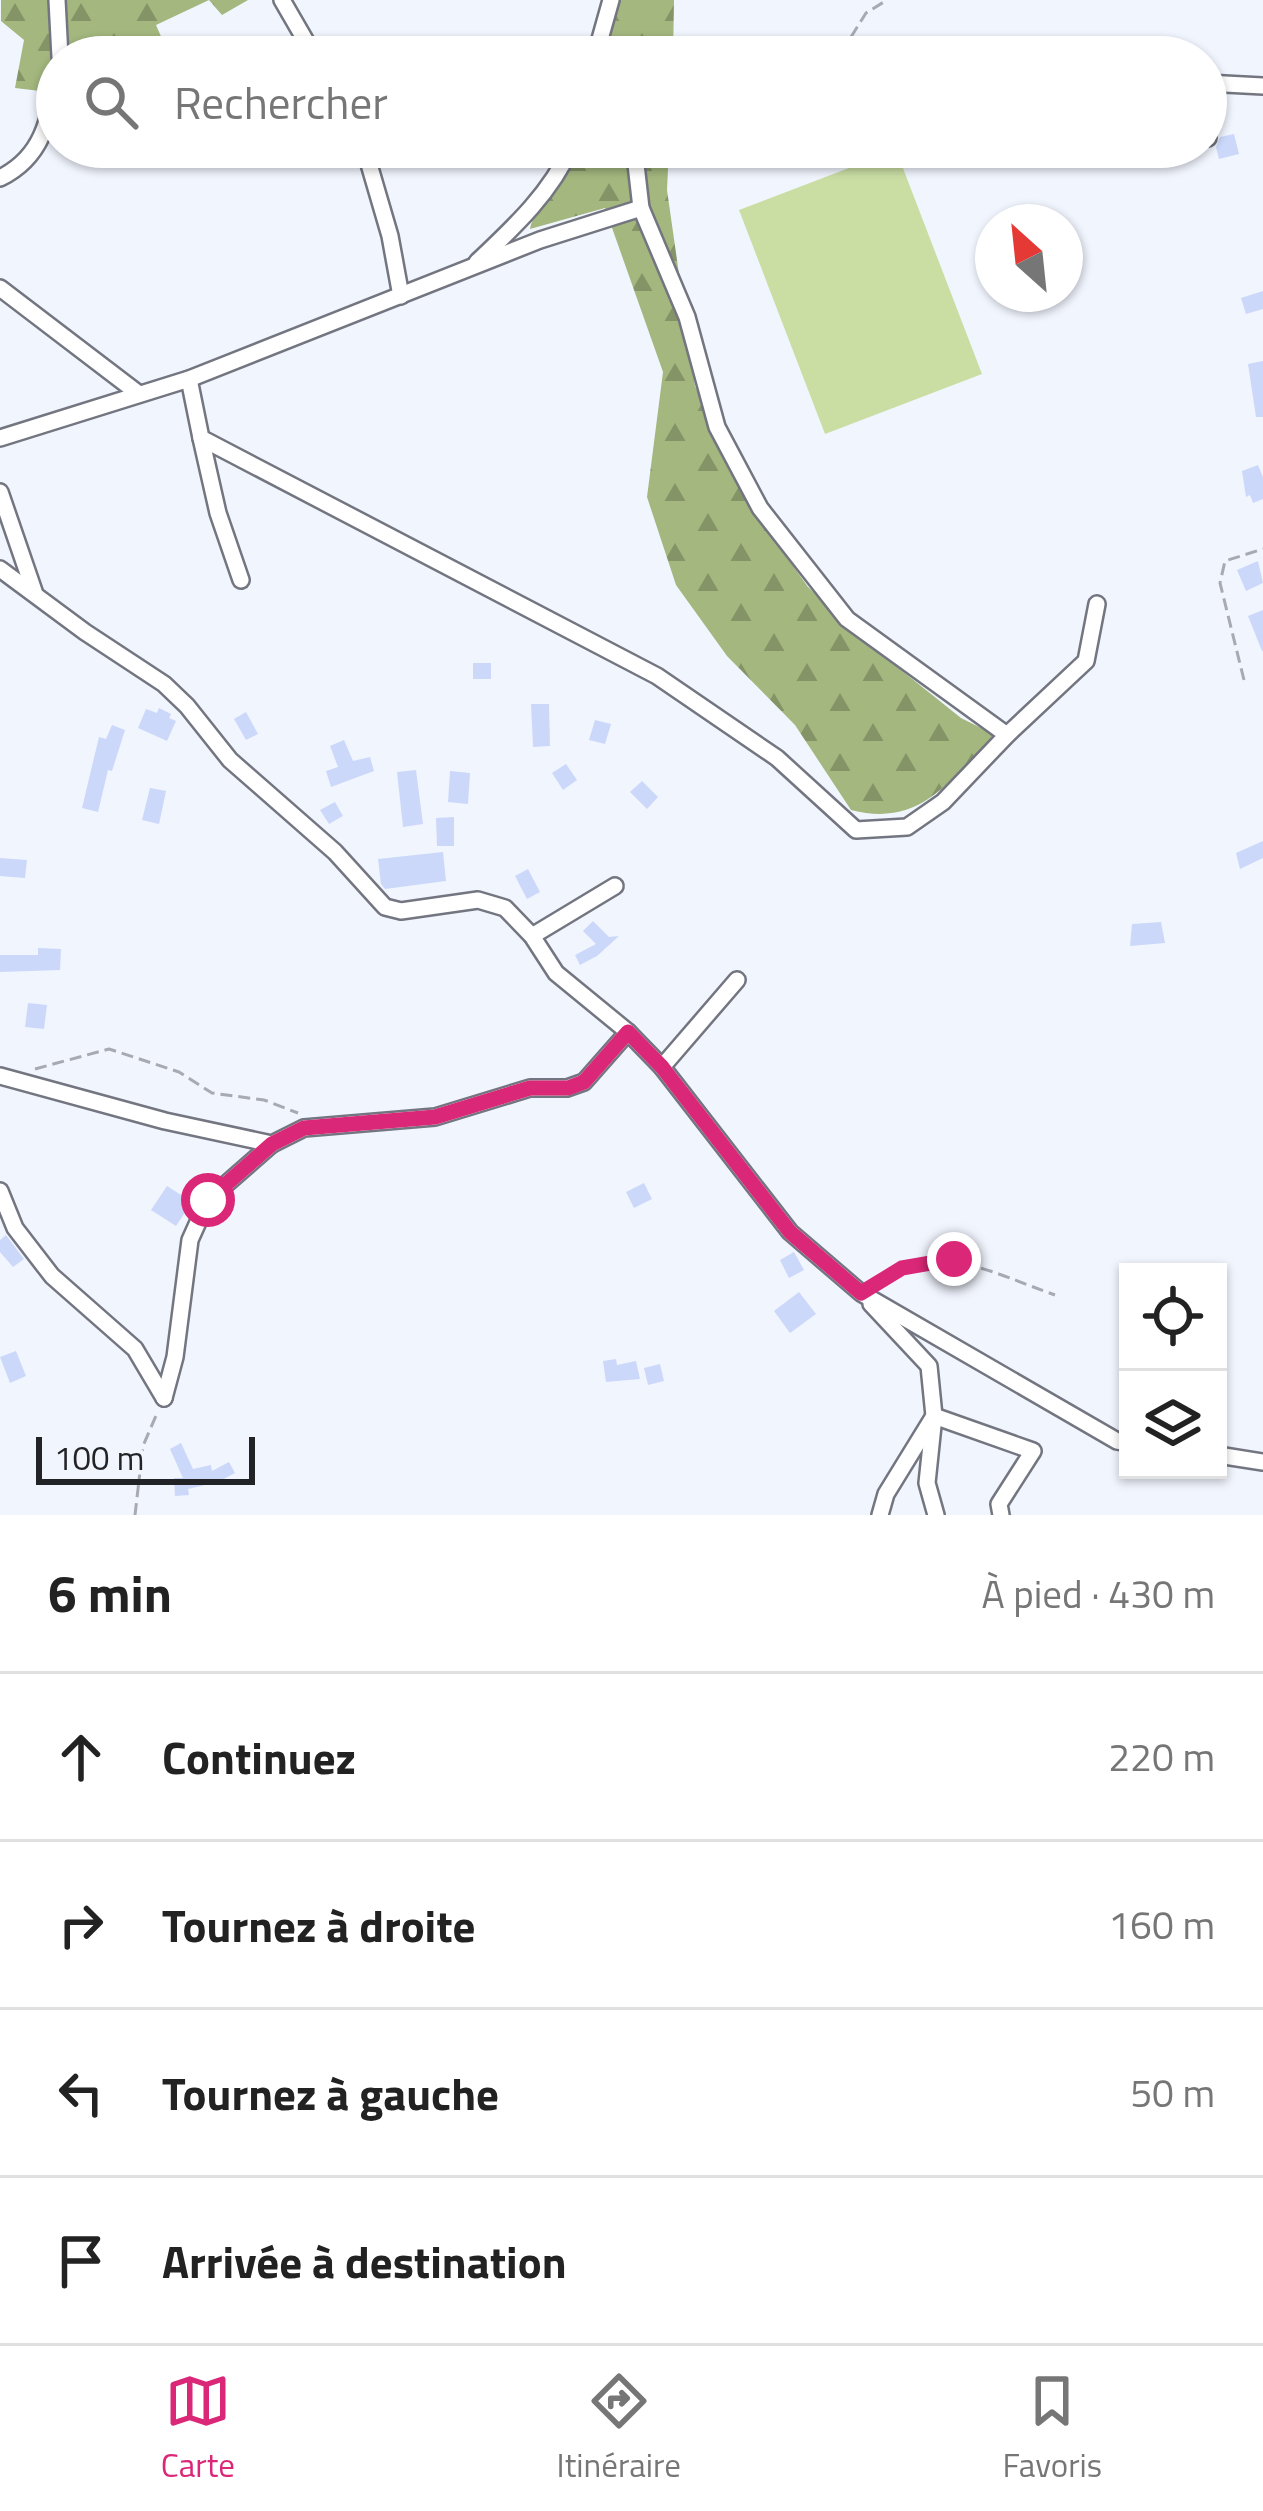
<!DOCTYPE html>
<html lang="fr">
<head>
<meta charset="utf-8">
<style>
  :root { --surface:#fff; --page:#f2f2f2; --text:#222; --muted:#767676; --line:#e0e0e0; --accent:#db2777 }
  body { margin:0; font-family:"Titillium Web",sans-serif; background:var(--page); color:var(--text) }
  .controls { position:absolute; right:36px; bottom:36px; display:grid; overflow:hidden; border-radius:0px; box-shadow:0 3px 9px #0004 }
  .controls button { width:108px; height:108px; display:grid; place-items:center; padding:0; border:0; border-bottom:3px solid var(--line); background:var(--surface); color:var(--text); font:60px sans-serif }
  .compass { position:absolute; left:975px; top:204px; width:108px; height:108px; border-radius:50%; background:var(--surface); box-shadow:0 3px 9px #0004; rotate:333deg }
  .scale { position:absolute; left:36px; bottom:30px; width:219px; box-sizing:border-box; padding-left:12px; border:6px solid #222327; border-top:0; font-size:33px; line-height:42px; white-space:nowrap; color:#222327; -webkit-text-stroke:9px #f1f5fe; paint-order:stroke }
  .stop { position:absolute; width:36px; height:36px; margin:-27px; border:9px solid #db2777; border-radius:50%; background:#fff }
  .stop.end { background:#db2777; border-color:#fff; box-shadow:0 3px 12px #0008 }
  .list { margin:0; padding:0; list-style:none }
  h2 { display:flex; justify-content:space-between; align-items:center; height:156px; margin:0; padding:0 48px; font-size:51px }
  h2 small { font-size:39px; font-weight:400; color:var(--muted) }
  .list li { display:grid; grid-template-columns:78px 1fr auto; gap:36px; align-items:center; box-sizing:border-box; height:168px; padding:0 48px; border-top:3px solid var(--line) }
  .list b { display:block; font-size:45px; white-space:nowrap }
  .list em { font-size:39px; font-style:normal; color:var(--muted) }
  .icon { flex:none; width:66px; height:66px; fill:none; stroke:currentColor; stroke-width:2; stroke-linecap:round; stroke-linejoin:round }
  .map { position:relative; flex:none; width:1263px; height:1515px; overflow:hidden }
  .search { position:absolute; background:var(--surface); box-shadow:0 3px 9px #0004; left:36px; right:36px; top:36px; height:132px; display:flex; align-items:center; gap:30px; box-sizing:border-box; padding:0 42px; border-radius:66px; color:var(--muted); font-size:45px }
  .sheet { height:828px; background:var(--surface) }
  nav { display:flex; justify-content:space-around; align-items:center; box-sizing:border-box; height:168px; border-top:3px solid var(--line); background:var(--surface); font-size:33px; color:var(--muted) }
  nav a { display:grid; justify-items:center; gap:6px }
  nav .on { color:var(--accent) }
  .map>svg:first-child { display:block }
  .grass { fill:#cadea4 }
  .forest { fill:url(#forest-firs) }
  .building { fill:#cbd8fa }
  .lines { fill:none; stroke-linecap:round; stroke-linejoin:round }
  .minor-casing { stroke:#737680; stroke-width:20 }
  .path { stroke:#a7aab2; stroke-width:3; stroke-dasharray:12 6; stroke-linecap:butt }
  .minor { stroke:#fff; stroke-width:15 }
  .route { stroke:#db2777; stroke-width:15 }
</style>
</head>
<body>
<div class="map">
<svg width="1263" height="1515" viewBox="0 0 1263 1515">
  <defs>
    <pattern id="forest-firs" width="22" height="20" patternUnits="userSpaceOnUse" patternTransform="scale(3)"><rect width="22" height="20" fill="#a3b77e"/><path d="M5 1l3.5 6h-7zM16 11l3.5 6h-7z" fill="#849467"/></pattern>
  </defs>
  <rect width="100%" height="100%" fill="#f1f5fe"/>
  <polygon class="grass" points="896,150 982,374 825,434 739,210"/>
  <g class="forest">
    <polygon points="1,0 248,0 222,15 209,0 156,25 170,57 139,57 126,39 121,57 57,57 57,93 15,88 24,40 1,21"/>
    <polygon points="613,0 674,0 673,57 604,57"/>
    <path d="M 583,147 L 669,147 L 667,190 L 695,386 L 747,501 L 808,587 L 871,646 L 961,718 L 995,735 C 949,780 922,828 851,810 L 795,725 L 727,656 L 676,585 L 647,497 L 663,372 L 605,208 L 530,229 C 533,209 570,169 583,147 Z"/>
  </g>
  <g class="building">
    <polygon points="1234,134 1239,154 1219,159 1216,147 1220,137"/>
    <polygon points="1263,291 1263,309 1246,314 1241,298"/>
    <polygon points="1263,361 1263,417 1256,417 1248,364"/>
    <polygon points="1258,465 1263,477 1263,499 1253,503 1250,495 1246,497 1242,471"/>
    <polygon points="1258,561 1263,583 1246,591 1237,570"/>
    <polygon points="1263,610 1263,651 1262,651 1248,616"/>
    <rect x="473" y="663" width="18" height="16"/>
    <polygon points="531,704 549,704 550,746 533,747"/>
    <polygon points="159,708 171,714 169,718 176,721 167,741 138,728 146,709 157,713"/>
    <polygon points="246,712 258,734 246,740 234,719"/>
    <polygon points="595,720 611,724 605,744 589,740"/>
    <polygon points="112,725 125,730 112,771 108,770 98,812 82,808 99,737 106,739"/>
    <polygon points="344,740 353,761 370,757 374,771 331,787 326,771 338,767 330,746"/>
    <polygon points="566,764 577,780 563,790 552,773"/>
    <polygon points="416,770 423,824 403,827 397,772"/>
    <polygon points="450,771 470,773 468,804 448,802"/>
    <polygon points="642,781 658,797 647,809 630,792"/>
    <polygon points="150,788 166,791 159,824 142,820"/>
    <polygon points="335,802 343,816 329,824 320,810"/>
    <polygon points="454,817 454,846 437,846 436,818"/>
    <polygon points="1263,841 1263,858 1240,869 1236,853"/>
    <polygon points="443,852 446,881 385,889 381,884 378,859"/>
    <polygon points="0,858 27,860 25,878 0,876"/>
    <polygon points="528,869 540,892 527,899 515,876"/>
    <polygon points="593,921 609,937 619,936 597,956 580,965 575,955 596,944 583,931"/>
    <polygon points="1161,922 1165,943 1130,946 1132,924"/>
    <polygon points="38,948 61,949 60,970 0,972 0,955 38,955"/>
    <polygon points="28,1003 47,1005 44,1029 25,1027"/>
    <polygon points="644,1183 652,1199 634,1208 626,1192"/>
    <polygon points="167,1186 192,1202 176,1226 151,1210"/>
    <polygon points="6,1235 24,1259 13,1267 0,1252 0,1240"/>
    <polygon points="794,1252 804,1270 789,1278 780,1260"/>
    <polygon points="799,1292 816,1314 790,1333 774,1311"/>
    <polygon points="16,1351 26,1376 10,1383 0,1357"/>
    <polygon points="616,1359 617,1365 636,1361 640,1379 606,1382 603,1361"/>
    <polygon points="660,1364 664,1381 648,1385 644,1368"/>
    <polygon points="181,1443 193,1469 211,1465 212,1471 229,1462 235,1473 218,1482 188,1489 189,1495 175,1496 174,1478 183,1478 170,1449"/>
  </g>
  <g class="lines">
    <defs>
      <g id="minor">
        <polyline points="57,0 60,57"/>
        <polyline points="282,0 315,57"/>
        <polyline points="595,57 611,0"/>
        <polyline points="727,57 852,51 895,57"/>
        <polyline points="1206,83 1263,86"/>
        <polyline points="1206,133 1208,138"/>
        <polyline points="364,147 390,236 401,296"/>
        <polyline points="634,147 641,208 687,317 717,427 760,508 847,619 1007,735"/>
        <path d="M 0,178 C 43,157 49,120 57,75"/>
        <path d="M 477,262 C 513,228 551,193 571,147"/>
        <polyline points="0,288 139,394"/>
        <polyline points="189,379 201,438 657,676 777,758 856,830 907,827 943,802 1007,735 1086,661 1097,604"/>
        <polyline points="0,438 189,379 540,240 641,208"/>
        <polyline points="201,438 218,513 241,580"/>
        <polyline points="0,492 34,591"/>
        <polyline points="0,569 85,632 164,684 187,706 230,760 335,852 385,907 401,911 478,900 505,908 532,936 556,973 628,1032 662,1067 790,1232 861,1293 1117,1441 1128,1443"/>
        <polyline points="532,936 615,886"/>
        <polyline points="662,1067 737,980"/>
        <polyline points="0,1076 165,1121 272,1144 304,1128 435,1117 530,1088 567,1088 584,1082 628,1032"/>
        <polyline points="0,1191 15,1228 52,1276 135,1349 164,1398"/>
        <polyline points="871,1304 929,1366 934,1416 927,1483 936,1515"/>
        <polyline points="164,1398 175,1357 190,1240 208,1200 272,1144"/>
        <polyline points="1218,1455 1263,1462"/>
        <polyline points="880,1515 886,1494 934,1416 1033,1451 999,1504 1001,1515"/>
      </g>
    </defs>
    <use href="#minor" class="minor-casing"/>
    <g class="path">
      <polyline points="851,37 866,13 887,0"/>
      <polyline points="1244,680 1220,583 1225,561 1263,549"/>
      <polyline points="35,1069 109,1049 179,1072 212,1093 264,1100 298,1113"/>
      <path d="M 878,1283 C 943,1241 989,1272 1055,1295"/>
      <polyline points="135,1515 143,1446 158,1411"/>
    </g>
    <use href="#minor" class="minor"/>
  </g>
  <g class="lines">
    <polyline class="route" points="208,1200 272,1144 304,1128 435,1117 530,1088 568,1088 584,1082 628,1032 662,1067 790,1232 861,1293 902,1268 954,1259"/>
  </g>
</svg>
<div class="controls">
<button><svg class="icon" aria-label="locate" viewBox="0 0 24 24"><circle cx="12" cy="12" r="6"/><path d="M12 2v4M12 18v4M2 12h4M18 12h4"/></svg></button>
<button><svg class="icon" aria-label="layers" viewBox="0 0 24 24"><path d="M12 4l9 5-9 5-9-5zM3 14l9 5 9-5"/></svg></button>
</div>
<svg class="compass" viewBox="-18 -18 36 36"><path d="M0-13l5 13h-10z" fill="#e53935"/><path d="M0 13l5-13h-10z" fill="#767676"/></svg>
<div class="scale">100 m</div>
<div class="stop" style="left:208px;top:1200px"></div>
<div class="stop end" style="left:954px;top:1259px"></div>
<div class="search"><svg class="icon" aria-label="search" viewBox="0 0 24 24"><circle cx="10" cy="10" r="6"/><path d="M15 15l6 6"/></svg>Rechercher</div>
</div>
<section class="sheet">
<h2>6 min<small>À pied · 430 m</small></h2>
<ul class="list">
<li><svg class="icon" aria-label="ahead" viewBox="0 0 24 24"><path d="M12 20V5M6 11l6-6 6 6"/></svg><div><b>Continuez</b></div><em>220 m</em></li>
<li><svg class="icon" aria-label="right" viewBox="0 0 24 24"><path d="M7 20v-9h11M14 6l5 5-5 5"/></svg><div><b>Tournez à droite</b></div><em>160 m</em></li>
<li><svg class="icon" aria-label="left" viewBox="0 0 24 24"><path d="M17 20v-9H6M10 6l-5 5 5 5"/></svg><div><b>Tournez à gauche</b></div><em>50 m</em></li>
<li><svg class="icon" aria-label="arrive" viewBox="0 0 24 24"><path d="M6 21V4h12l-3 4 3 4H6"/></svg><div><b>Arrivée à destination</b></div></li>
</ul>
</section>
<nav>
<a class="on"><svg class="icon" aria-label="map" viewBox="0 0 24 24"><path d="M3 6l6-2 6 2 6-2v14l-6 2-6-2-6 2zM9 4v14M15 6v14"/></svg>Carte</a>
<a><svg class="icon" aria-label="directions" viewBox="0 0 24 24"><path d="M12 3l9 9-9 9-9-9zM9 14v-3h6M13 9l2 2-2 2"/></svg>Itinéraire</a>
<a><svg class="icon" aria-label="saved" viewBox="0 0 24 24"><path d="M7 4h10v16l-5-4-5 4z"/></svg>Favoris</a>
</nav>
</body>
</html>
